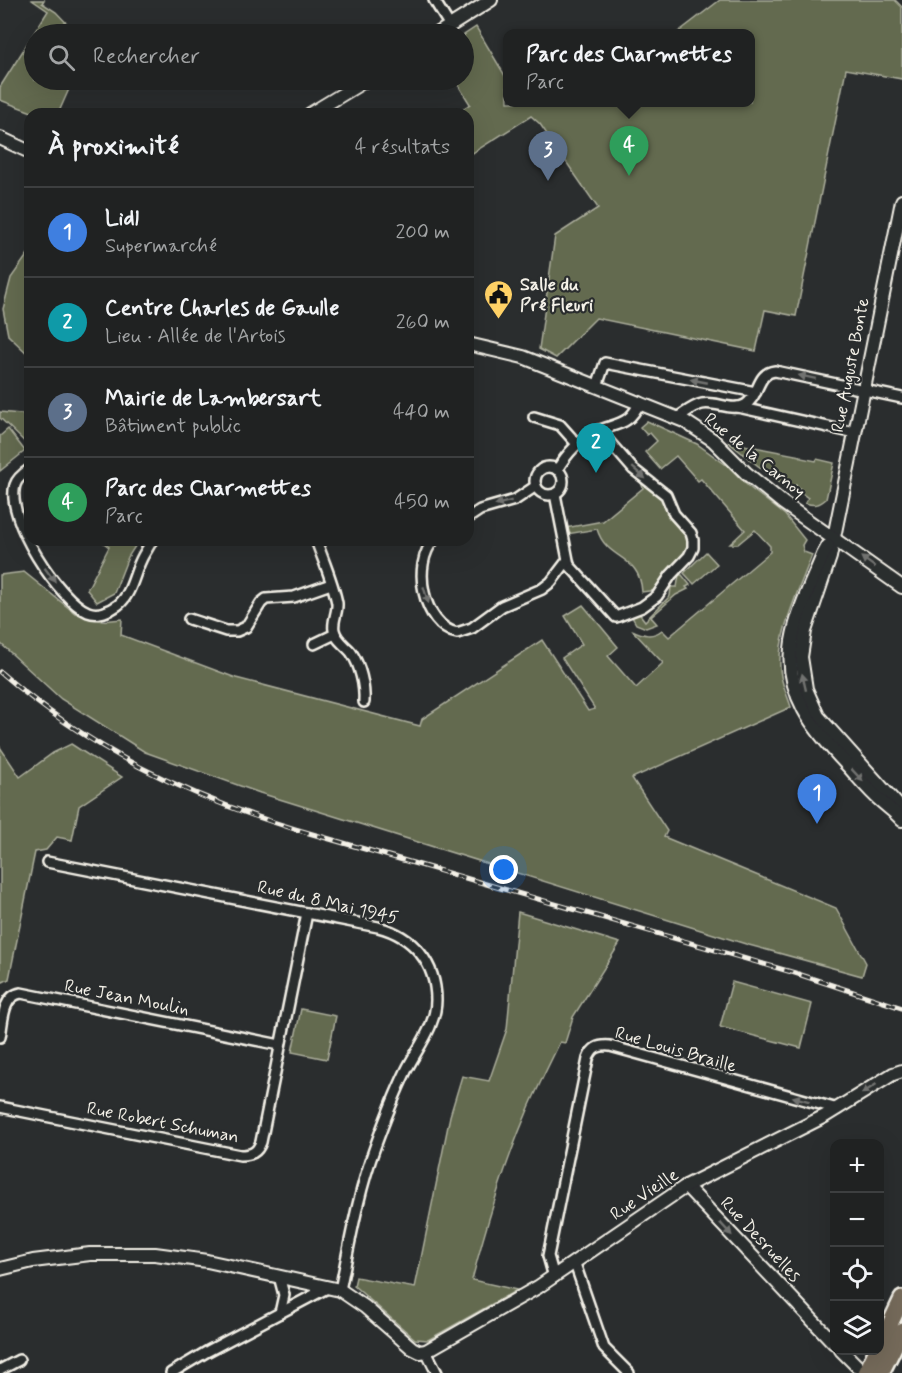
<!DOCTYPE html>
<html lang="fr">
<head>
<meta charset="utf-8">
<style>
  :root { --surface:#202222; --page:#2d2f2f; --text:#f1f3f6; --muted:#a2a4a5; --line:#3d3f40; --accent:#ffd166 }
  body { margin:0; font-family:Mynerve,sans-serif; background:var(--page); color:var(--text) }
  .controls { position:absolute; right:18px; bottom:18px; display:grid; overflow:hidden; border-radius:12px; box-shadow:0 6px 24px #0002 }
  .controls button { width:54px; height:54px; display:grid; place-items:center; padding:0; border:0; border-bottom:2px solid var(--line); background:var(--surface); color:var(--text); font:30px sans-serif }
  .you { position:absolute; left:504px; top:870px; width:21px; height:21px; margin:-15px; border:4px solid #fff; border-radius:50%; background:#1a73e8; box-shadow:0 0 0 9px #1a73e833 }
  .badge { display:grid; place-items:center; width:39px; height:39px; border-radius:50%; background:var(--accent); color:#fff; font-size:20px; font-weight:700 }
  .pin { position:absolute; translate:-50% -50px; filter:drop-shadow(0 2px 3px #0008) }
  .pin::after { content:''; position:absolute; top:32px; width:21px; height:18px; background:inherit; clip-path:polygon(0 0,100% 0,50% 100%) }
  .popup { position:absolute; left:503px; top:29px; width:252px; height:78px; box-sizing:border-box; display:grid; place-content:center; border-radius:12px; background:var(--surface); filter:drop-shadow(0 2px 4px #0005); font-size:20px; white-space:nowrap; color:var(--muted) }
  .popup b { font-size:22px; color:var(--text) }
  .popup::after { content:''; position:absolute; left:50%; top:100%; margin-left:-12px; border:12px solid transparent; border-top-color:var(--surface) }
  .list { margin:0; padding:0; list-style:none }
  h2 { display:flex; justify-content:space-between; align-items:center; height:78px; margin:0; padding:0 24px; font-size:26px }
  h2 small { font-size:20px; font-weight:400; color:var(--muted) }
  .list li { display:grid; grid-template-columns:39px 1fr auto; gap:18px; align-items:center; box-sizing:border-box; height:90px; padding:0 24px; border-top:2px solid var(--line) }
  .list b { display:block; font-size:22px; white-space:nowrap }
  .list p { margin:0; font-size:20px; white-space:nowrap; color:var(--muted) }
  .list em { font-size:20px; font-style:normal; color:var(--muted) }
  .icon { flex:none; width:33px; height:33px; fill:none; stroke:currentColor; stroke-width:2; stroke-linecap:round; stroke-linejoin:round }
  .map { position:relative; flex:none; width:902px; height:1373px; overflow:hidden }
  .search { position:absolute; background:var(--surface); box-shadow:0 6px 24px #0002; left:24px; top:24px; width:450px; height:66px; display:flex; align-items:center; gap:15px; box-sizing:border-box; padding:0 21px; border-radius:33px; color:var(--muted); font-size:22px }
  .panel { position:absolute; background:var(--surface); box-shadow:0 6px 24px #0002; left:24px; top:108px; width:450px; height:438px; border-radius:18px }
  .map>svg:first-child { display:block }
  .green { fill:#636a50; stroke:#acae9c; stroke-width:1.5 }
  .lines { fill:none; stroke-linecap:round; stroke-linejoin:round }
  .minor-casing { stroke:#f4f1e8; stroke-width:14 }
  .tertiary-casing { stroke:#f4f1e8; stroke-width:16 }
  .primary-casing { stroke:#f4f1e8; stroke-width:20 }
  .minor { stroke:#2a2d2e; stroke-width:9 }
  .tertiary { stroke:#2a2d2e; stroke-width:12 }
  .primary { stroke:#746a5a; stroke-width:15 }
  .rail-casing { stroke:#f4f1e8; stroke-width:5 }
  .rail { stroke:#2a2d2e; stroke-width:3; stroke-dasharray:9; stroke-linecap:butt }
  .oneway { fill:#71726f }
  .labels { text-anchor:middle; stroke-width:4.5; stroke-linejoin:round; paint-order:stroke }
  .poi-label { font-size:18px; font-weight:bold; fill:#f4f1e8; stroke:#2a2d2e; text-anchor:start }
  .street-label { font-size:18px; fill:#f4f1e8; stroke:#2a2d2e }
</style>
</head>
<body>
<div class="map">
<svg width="902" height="1373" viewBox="0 0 902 1373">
  <rect width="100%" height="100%" fill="#2a2d2e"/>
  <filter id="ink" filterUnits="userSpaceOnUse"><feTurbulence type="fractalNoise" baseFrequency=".0167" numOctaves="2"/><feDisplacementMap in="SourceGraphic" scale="12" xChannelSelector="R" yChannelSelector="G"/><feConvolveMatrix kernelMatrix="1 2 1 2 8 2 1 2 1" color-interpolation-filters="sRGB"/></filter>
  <g filter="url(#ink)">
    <g class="green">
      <polygon points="32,0 44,0 42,3 56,12 77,34 34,34 34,80 73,80 58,114 37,114 0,100 0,87 48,11"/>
      <polygon points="720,0 895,0 902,7 902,79 846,69 796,316 765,310 756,351 596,318 556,358 539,349 555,236 598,208 540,124 531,116 468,156 468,114 455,114 470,104 455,80 464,80 464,35 476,27 507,79 508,102 750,102 750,33 677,33"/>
      <polygon points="28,254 30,254 30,356 8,335 3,309 11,278"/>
      <polygon points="0,412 30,415 30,447 0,418"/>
      <path d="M 647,421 L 697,444 L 729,467 L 749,487 L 785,515 L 805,540 L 802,545 L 804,552 L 812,555 C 799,590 774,639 781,676 C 783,687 788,697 791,707 L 632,778 L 667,831 L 664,837 L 836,908 L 866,963 L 862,976 L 749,945 L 260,793 L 145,752 L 61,699 L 0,643 L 0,575 L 24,572 L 75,613 L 102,621 L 122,619 L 121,635 L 236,678 L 420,726 L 422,719 L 542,640 L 588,711 L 595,709 L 562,658 L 582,644 L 565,616 L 583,605 L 618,647 L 608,656 L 636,688 L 663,663 L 632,630 C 643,635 652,638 662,630 L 669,637 L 770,552 L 770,546 L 755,530 L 738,544 L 730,544 L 745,530 L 701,479 L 698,481 L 676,456 L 660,469 L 645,452 L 657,441 L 650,433 L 647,435 L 640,427 Z"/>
      <polygon points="8,429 25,451 0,471 0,436"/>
      <path d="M 728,442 L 801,456 L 801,458 L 816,461 L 817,459 L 834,463 L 826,499 C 819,505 815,506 805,503 L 808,498 L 801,493 L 797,497 L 796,496 L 800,489 L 796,485 L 791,492 Z"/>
      <path d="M 640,480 C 644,482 649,484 652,487 C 663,497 693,535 688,549 C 683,564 667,578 657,590 L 642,592 C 640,553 607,562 597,529 L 567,534 L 565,528 L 603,521 L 643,488 Z"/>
      <polygon points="100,540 139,540 128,557 114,593 97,602 87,590 109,547"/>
      <polygon points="706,552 717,564 694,584 684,573"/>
      <polygon points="679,575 682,575 690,585 686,587 688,589 676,595 651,617 657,624 646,628 636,624 631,615 638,612 645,621 670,596 671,587 677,587"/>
      <polygon points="71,744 122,777 79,806 72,840 57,837 46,850 35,852 9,979 3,982 0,979 0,747 20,777 53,753"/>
      <path d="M 518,912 L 620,943 L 573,1017 L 565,1043 L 560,1042 C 548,1067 535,1092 525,1117 C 503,1169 486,1226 472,1280 L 517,1290 L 428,1340 L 415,1339 L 354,1286 L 356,1277 L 415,1288 L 450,1116 L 462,1076 L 489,1081 L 507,1029 Z"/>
      <polygon points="732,982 812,1004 801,1048 720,1027"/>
      <polygon points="301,1009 336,1016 327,1059 292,1052"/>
    </g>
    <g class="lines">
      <defs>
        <g id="minor">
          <polyline points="434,0 450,26"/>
          <polyline points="597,386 605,363 756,392"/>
          <polyline points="738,407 855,433"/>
          <polyline points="534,417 560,425 577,444"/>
          <path d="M 677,418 C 685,413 693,406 702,404 C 716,401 732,412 745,405 C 760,396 756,373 775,371 L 902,398"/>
          <circle cx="549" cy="481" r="14"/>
          <path d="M 30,469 C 24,473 17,478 15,485 C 5,518 59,600 88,612 C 98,616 110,611 118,605 C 131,595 134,574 141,560 C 144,553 149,547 152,540"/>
          <path d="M 557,470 C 566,455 577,441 594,433 C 615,422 628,428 640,402"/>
          <polyline points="555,494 569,565 616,617 642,607 657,596 671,575 689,556 693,548 693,540 691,533 674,514 666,495 633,469 599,430"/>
          <polyline points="468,518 480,510 515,500 536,486"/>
          <path d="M 316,540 C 323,560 333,582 337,603 C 338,612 332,621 334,630 C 336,640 345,645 351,652 C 360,665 365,686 364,702"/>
          <path d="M 434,540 C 411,564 423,626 457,633 L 472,628 L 502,606 L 542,589 L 551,582 L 567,561"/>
          <polyline points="189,619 226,631 237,631 246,627 261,603 266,599 294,597 331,584"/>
          <polyline points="314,644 335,634"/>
          <path d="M 47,862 L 378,927 C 413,936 436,963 436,1000 C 436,1027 417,1048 406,1071 C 394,1096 384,1122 375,1147 C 358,1193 350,1242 340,1290"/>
          <path d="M 0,1037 C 3,1022 2,996 21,993 L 280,1045"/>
          <path d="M 0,1107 L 240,1155 C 251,1155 257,1153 261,1142 L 307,913"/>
          <polyline points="575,1264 604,1348 629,1373"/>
          <polyline points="279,1276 284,1295 280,1313"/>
          <path d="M 554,1277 L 548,1256 L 588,1059 C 592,1048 598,1045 610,1046 L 838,1109"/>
          <polyline points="426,1351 437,1373"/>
          <polyline points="0,1370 19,1360"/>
          <polyline points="171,1373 208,1351 329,1287"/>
        </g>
        <g id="tertiary">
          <polyline points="437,34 491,0"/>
          <polyline points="310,114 366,80"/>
          <polyline points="0,138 30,152"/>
          <polyline points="902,201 830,557 805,631 801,657 806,689 818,716 902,810"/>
          <polyline points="468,344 523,357 684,421 713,440 746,473 783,503 902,587"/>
          <path d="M 828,546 L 823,555 C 812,582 797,611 792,641 C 783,693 814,730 847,765 C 858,777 869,791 882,802 C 889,808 896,813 902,820"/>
          <polyline points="686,1186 834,1343"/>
          <polyline points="0,1269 33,1261 90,1254 155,1254 207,1261 340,1290 365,1307 412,1348 420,1352 426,1351 538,1287 686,1186 825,1116 893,1074 902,1071"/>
          <polyline points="841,1350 864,1373"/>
        </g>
        <g id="primary">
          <polyline points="880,1345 902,1299"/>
          <polyline points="866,1373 877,1350"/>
          <polyline points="881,1373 902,1331"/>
        </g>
      </defs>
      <use href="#minor" class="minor-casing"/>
      <use href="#tertiary" class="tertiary-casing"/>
      <use href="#primary" class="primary-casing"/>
      <use href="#minor" class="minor"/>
      <use href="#tertiary" class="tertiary"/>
      <use href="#primary" class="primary"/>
      <defs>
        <path id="rail" d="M 0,672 C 88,748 183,795 295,829 L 795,973 L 902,1008"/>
      </defs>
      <use href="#rail" class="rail-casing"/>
      <use href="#rail" class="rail"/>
    </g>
    <defs><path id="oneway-solid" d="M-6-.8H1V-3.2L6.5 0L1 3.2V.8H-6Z" transform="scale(1.5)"/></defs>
    <g class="oneway">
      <use href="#oneway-solid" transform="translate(807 377) rotate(-168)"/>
      <use href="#oneway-solid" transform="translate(699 381) rotate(-169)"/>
      <use href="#oneway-solid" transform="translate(639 473) rotate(41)"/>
      <use href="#oneway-solid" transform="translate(503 503) rotate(165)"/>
      <use href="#oneway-solid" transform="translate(868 562) rotate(-144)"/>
      <use href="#oneway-solid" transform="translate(50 575) rotate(53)"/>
      <use href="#oneway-solid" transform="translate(426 595) rotate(73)"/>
      <use href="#oneway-solid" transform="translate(804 682) rotate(-103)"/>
      <use href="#oneway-solid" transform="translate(857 775) rotate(47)"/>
      <use href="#oneway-solid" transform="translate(869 1089) rotate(147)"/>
      <use href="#oneway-solid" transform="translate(801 1099) rotate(-165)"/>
      <use href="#oneway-solid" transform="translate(726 1229) rotate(47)"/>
    </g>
  </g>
  <defs>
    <symbol id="civic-pin" viewBox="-11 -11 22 30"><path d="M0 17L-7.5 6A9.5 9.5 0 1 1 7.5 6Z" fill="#ffd166" stroke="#2a2d2e"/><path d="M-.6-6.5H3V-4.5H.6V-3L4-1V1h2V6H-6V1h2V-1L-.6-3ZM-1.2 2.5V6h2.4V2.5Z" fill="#111"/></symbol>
  </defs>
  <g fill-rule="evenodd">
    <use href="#civic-pin" x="482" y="278" width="33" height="45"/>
  </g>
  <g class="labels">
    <g class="poi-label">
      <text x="520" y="290">Salle du<tspan x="520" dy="21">Pré Fleuri</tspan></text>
    </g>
    <g class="street-label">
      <text transform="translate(850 365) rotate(-79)" y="6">Rue Auguste Bonte</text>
      <text transform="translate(755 455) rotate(39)" y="6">Rue de la Carnoy</text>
      <text transform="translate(328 902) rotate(13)" y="6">Rue du 8 Mai 1945</text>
      <text transform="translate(127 997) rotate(11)" y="6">Rue Jean Moulin</text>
      <text transform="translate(676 1049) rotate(16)" y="6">Rue Louis Braille</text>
      <text transform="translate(163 1122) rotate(11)" y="6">Rue Robert Schuman</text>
      <text transform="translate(644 1194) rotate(-34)" y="6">Rue Vieille</text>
      <text transform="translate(761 1239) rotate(47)" y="6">Rue Desruelles</text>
    </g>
  </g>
</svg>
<div class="controls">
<button>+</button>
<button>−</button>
<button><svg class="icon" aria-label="locate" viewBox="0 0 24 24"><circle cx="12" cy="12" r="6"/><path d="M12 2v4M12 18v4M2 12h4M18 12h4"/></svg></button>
<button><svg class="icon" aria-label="layers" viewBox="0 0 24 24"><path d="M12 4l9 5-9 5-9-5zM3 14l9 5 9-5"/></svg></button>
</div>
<div class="you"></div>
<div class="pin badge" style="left:817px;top:824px;background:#3f7fe0">1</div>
<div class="pin badge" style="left:596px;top:473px;background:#0f9aa8">2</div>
<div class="pin badge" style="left:548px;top:181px;background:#5c6f8a">3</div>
<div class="pin badge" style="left:629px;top:176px;background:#2e9e5b">4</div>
<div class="popup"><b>Parc des Charmettes</b>Parc</div>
<div class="search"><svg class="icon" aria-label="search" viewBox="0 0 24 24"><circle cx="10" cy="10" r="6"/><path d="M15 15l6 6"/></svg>Rechercher</div>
<section class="panel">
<h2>À proximité<small>4 résultats</small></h2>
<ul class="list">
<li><span class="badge" style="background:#3f7fe0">1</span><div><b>Lidl</b><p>Supermarché</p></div><em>200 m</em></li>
<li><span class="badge" style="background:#0f9aa8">2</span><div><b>Centre Charles de Gaulle</b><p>Lieu · Allée de l'Artois</p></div><em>260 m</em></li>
<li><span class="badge" style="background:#5c6f8a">3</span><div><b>Mairie de Lambersart</b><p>Bâtiment public</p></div><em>440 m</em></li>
<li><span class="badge" style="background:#2e9e5b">4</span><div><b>Parc des Charmettes</b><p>Parc</p></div><em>450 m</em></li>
</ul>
</section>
</div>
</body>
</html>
